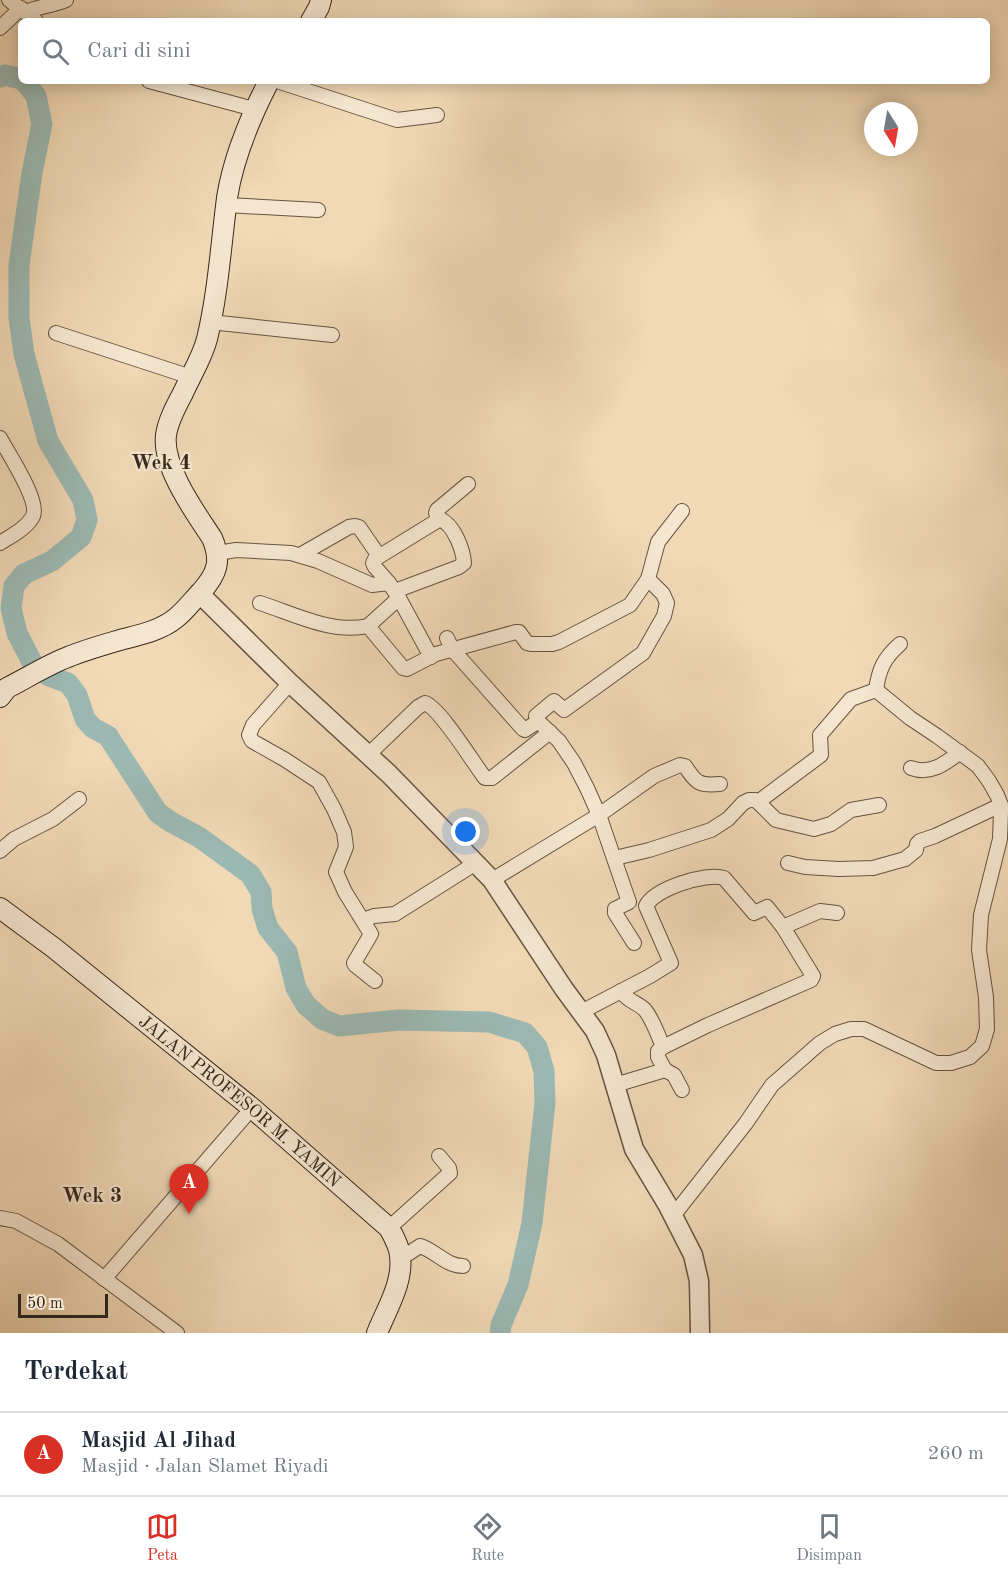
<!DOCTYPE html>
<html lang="id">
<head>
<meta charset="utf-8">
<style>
  :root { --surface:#fff; --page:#f2f2f3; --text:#1f2937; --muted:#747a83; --line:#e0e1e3; --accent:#d93025 }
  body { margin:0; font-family:"Old Standard TT",serif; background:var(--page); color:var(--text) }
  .compass { position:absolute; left:864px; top:102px; width:54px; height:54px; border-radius:50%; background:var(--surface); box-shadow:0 3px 15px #0003; rotate:169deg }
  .scale { position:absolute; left:18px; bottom:15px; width:90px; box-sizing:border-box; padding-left:6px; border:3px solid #36271c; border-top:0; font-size:16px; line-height:21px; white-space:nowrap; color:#36271c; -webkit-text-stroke:4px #f6e6d0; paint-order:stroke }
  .you { position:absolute; left:466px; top:832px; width:21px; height:21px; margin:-15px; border:4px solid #fff; border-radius:50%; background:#1a73e8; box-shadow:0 0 0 9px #1a73e833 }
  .badge { display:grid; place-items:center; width:39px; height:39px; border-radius:50%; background:var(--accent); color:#fff; font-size:20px; font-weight:700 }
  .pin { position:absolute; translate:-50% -50px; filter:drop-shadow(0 2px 3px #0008) }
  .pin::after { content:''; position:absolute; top:32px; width:21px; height:18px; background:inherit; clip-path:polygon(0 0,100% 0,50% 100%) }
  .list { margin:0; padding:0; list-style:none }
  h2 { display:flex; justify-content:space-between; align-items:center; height:78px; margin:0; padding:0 24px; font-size:26px }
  h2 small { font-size:20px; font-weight:400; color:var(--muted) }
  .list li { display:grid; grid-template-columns:39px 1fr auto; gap:18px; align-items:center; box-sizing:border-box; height:84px; padding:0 24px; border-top:2px solid var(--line) }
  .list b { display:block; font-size:22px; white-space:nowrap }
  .list p { margin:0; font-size:20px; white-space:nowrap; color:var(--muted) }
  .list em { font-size:20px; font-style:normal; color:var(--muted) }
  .icon { flex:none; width:33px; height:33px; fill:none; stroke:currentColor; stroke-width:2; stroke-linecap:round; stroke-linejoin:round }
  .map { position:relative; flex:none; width:1008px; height:1333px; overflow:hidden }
  .search { position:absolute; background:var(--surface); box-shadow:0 3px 15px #0003; left:18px; right:18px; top:18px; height:66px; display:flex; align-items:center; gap:15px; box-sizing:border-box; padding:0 21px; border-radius:9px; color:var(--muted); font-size:22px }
  .sheet { height:162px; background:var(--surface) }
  nav { display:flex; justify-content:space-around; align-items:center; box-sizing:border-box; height:84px; border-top:2px solid var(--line); background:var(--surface); font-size:16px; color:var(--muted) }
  nav a { display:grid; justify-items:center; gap:3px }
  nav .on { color:var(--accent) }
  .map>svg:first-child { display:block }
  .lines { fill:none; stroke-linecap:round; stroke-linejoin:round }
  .river { stroke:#9bb9b3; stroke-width:21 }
  .minor-casing { stroke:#655442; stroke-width:16 }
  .tertiary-casing { stroke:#655442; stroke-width:21 }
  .secondary-casing { stroke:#36271c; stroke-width:22 }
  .minor { stroke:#f6e6d0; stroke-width:14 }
  .tertiary { stroke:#f6e6d0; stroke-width:18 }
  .secondary { stroke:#f6e6d0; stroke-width:20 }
  .labels { text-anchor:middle; stroke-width:4.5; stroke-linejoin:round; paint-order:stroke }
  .street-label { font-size:18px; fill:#36271c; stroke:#f6e6d0 }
  .quarter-label { font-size:21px; font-weight:bold; fill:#36271c; stroke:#f6e6d0 }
</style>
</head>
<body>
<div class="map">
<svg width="1008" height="1333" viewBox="0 0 1008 1333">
  <rect width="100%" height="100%" fill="#f1d9b6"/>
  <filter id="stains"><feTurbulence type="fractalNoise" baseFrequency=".00333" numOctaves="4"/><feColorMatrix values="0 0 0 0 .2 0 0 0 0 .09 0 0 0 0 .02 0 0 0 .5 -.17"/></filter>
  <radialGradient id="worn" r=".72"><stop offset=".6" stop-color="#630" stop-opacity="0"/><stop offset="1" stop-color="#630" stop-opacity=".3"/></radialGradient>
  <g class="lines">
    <g class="river">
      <polyline points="0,77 5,75 21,79"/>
      <polyline points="24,81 36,96 42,124 32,173 19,265 19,318 24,354 48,441 83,500 87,520 81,537 52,561 24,574 14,586 11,608 17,633 34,666 49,676 68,683 77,695 85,719 93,728 108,736 158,813 171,822 199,837 250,874 261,892 262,909 268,928 287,952 296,988 306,1005 322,1019 339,1026 399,1020 489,1022 525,1033 537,1047 544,1071 545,1103 532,1223 518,1285 501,1325 500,1333"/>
    </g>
    <defs>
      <g id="minor">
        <polyline points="9,0 36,21"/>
        <path d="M 26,12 C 39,6 53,6 66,0"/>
        <polyline points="0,28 21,8"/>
        <polyline points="149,81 254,109"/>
        <polyline points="277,81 397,120 437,115"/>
        <polyline points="226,205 318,210"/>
        <polyline points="210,322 332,335"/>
        <polyline points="56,333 191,377"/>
        <path d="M 0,438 C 8,453 40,501 33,516 C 27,528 11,536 0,543"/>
        <polyline points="440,519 436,513 437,510 468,484"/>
        <polyline points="218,553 236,550 291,553 318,561 372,585 389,583 399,598 431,657"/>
        <polyline points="300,555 349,527 355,526 359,527 379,556"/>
        <path d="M 389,583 L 375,567 L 373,563 L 375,559 L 440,519 C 454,525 463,549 464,563 L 459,567 L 395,591"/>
        <path d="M 260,603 C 294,614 332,634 368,626 L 403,668 L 407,669 L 436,654 L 516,632 L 519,632 L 527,643 L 531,644 L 552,644 L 559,642 L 630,605 L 648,579"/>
        <polyline points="368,626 399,598"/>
        <polyline points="447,638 452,649 523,729 525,730 537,722 539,722 559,741 574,763 587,788 599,815 629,902 615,909 615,913 634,943"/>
        <polyline points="290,683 253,725 249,735 252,741 284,759 319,782 334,809 344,832 346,847 336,872 345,892 371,934 354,963 355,965 375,981"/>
        <polyline points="539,722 536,716 554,701 564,710 643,653 664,616 667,603 663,594 648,579 658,542 682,511"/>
        <path d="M 369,754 L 418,707 L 425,703 C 440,708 474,764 485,778 L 492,778 L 550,732"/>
        <path d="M 911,768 C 930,775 945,764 960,752"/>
        <polyline points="758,802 821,755 820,735 851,699 876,690"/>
        <polyline points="0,851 14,839 53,819 79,799"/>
        <polyline points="615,858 649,850 711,830 728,819 743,803 749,800 755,800 758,802 776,820 814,829 831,824 851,810 879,805"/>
        <polyline points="788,863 805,867 839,869 873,868 905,859 916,850 917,844 920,841 935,836 1001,805"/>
        <path d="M 492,880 L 599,815 L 654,776 L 680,765 L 685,766 C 696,783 699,786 720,784"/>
        <polyline points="363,920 374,916 395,914 476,863"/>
        <path d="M 621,991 C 628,1002 637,1002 645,1010 C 653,1020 658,1035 663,1047"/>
        <path d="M 581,1012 L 650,976 L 671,963 L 646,906 C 654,889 706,872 724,878 L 754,913 L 767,907 L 783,927 L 820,911 L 837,913"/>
        <polyline points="665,1070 674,1075 682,1090"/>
        <polyline points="615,1085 665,1070 658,1057 658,1051 663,1047 708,1025 811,980 813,976 783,927"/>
        <path d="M 673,1216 L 746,1123 L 772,1085 L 820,1043 L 835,1034 L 851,1029 L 864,1029 L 936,1063 L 951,1063 L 970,1057 L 982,1046 L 987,1029 L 986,997 L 979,950 L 981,915 L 1000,839 L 1001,812 L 1001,805 L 997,795 L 989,781 L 978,766 L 937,736 L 910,718 L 876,690 C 879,669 884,658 900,644"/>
        <polyline points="0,1218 16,1221 58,1244 177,1333"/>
        <polyline points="389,1228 450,1173 449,1168 439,1156"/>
        <path d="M 400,1259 L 420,1246 C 436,1251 446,1266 463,1266"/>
        <polyline points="104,1279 252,1108"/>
      </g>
      <polyline id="tertiary" points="199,593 290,683 389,774 492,880 564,989 595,1031 606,1055 634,1149 667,1204 693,1255 699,1281 700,1333"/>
      <g id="secondary">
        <polyline points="311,21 319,7 321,0"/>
        <path d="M 0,697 L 7,688 C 27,678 47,665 68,657 C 85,650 103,645 120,640 C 139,635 160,631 176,618 C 185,611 193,600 201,592 C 217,574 222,561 212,538 C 195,512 162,467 166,435 C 168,421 176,406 183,393 C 191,375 202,358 207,339 C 218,293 221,245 227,198 C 233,159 251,116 269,81"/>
        <path id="s1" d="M 0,908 L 54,948 L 252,1108 L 389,1228 C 393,1235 397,1243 399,1250 C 406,1279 387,1308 377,1333"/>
      </g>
    </defs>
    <use href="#minor" class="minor-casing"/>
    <use href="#tertiary" class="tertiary-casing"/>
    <use href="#secondary" class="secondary-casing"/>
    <use href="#minor" class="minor"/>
    <use href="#tertiary" class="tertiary"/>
    <use href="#secondary" class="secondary"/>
  </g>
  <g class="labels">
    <g class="street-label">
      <text dy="6" stroke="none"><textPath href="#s1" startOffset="308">JALAN PROFESOR M. YAMIN</textPath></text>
    </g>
    <g class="quarter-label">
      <text x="161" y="469">Wek 4</text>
      <text x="92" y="1202">Wek 3</text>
    </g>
  </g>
  <rect width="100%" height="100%" filter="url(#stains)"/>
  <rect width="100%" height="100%" fill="url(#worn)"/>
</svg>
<svg class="compass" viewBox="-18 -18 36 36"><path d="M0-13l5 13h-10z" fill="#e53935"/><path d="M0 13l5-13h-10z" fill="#747a83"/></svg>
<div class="scale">50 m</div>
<div class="you"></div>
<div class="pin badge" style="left:189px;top:1214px">A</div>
<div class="search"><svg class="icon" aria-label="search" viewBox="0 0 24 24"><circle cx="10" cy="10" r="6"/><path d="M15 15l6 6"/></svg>Cari di sini</div>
</div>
<section class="sheet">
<h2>Terdekat<small></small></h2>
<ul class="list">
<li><span class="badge">A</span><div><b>Masjid Al Jihad</b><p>Masjid · Jalan Slamet Riyadi</p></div><em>260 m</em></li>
</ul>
</section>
<nav>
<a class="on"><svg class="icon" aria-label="map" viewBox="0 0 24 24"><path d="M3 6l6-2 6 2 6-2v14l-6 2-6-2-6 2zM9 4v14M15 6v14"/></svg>Peta</a>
<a><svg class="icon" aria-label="directions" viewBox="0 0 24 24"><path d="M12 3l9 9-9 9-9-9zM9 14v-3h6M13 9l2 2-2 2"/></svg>Rute</a>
<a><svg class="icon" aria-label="saved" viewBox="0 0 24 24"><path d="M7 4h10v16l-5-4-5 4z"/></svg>Disimpan</a>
</nav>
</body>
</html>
